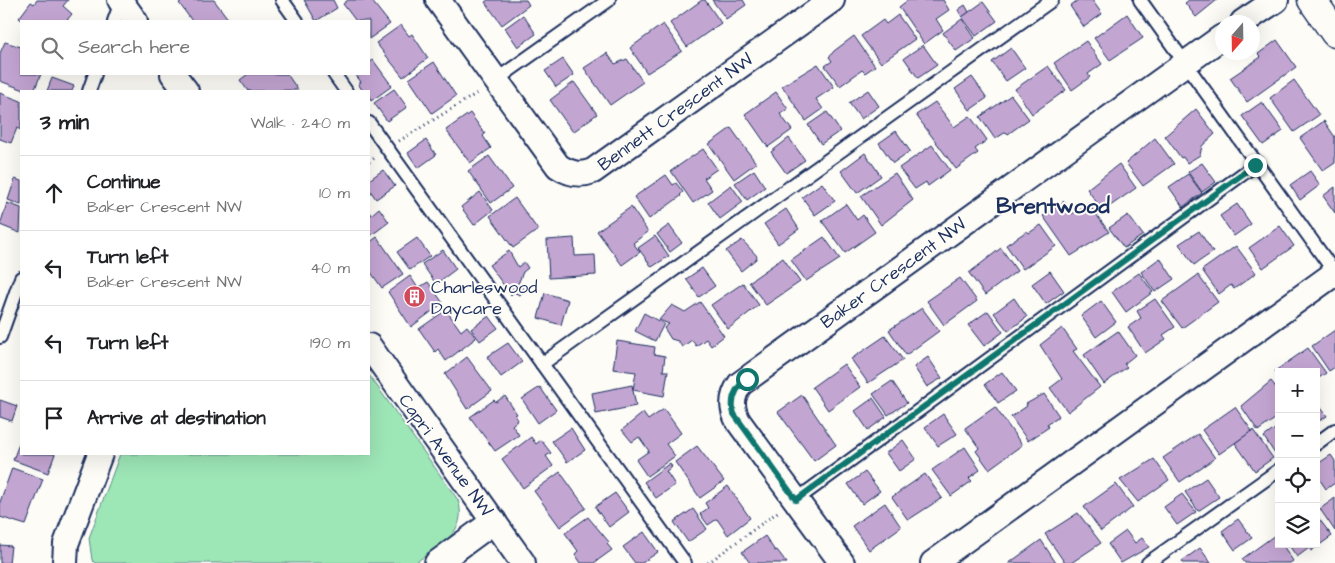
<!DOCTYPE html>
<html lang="en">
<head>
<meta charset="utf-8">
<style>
  :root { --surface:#fff; --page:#f6f6f6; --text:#202124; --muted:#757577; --line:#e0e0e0 }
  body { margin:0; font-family:"Architects Daughter",sans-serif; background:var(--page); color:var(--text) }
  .controls { position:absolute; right:15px; bottom:15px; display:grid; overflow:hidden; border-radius:0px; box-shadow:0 5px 20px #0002 }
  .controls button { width:45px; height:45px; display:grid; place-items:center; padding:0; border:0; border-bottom:1px solid var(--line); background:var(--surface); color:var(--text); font:25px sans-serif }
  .compass { position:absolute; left:1215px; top:15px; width:45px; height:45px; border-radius:50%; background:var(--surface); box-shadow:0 5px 20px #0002; rotate:200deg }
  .stop { position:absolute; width:15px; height:15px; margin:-11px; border:4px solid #0f766e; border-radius:50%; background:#fff }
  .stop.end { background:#0f766e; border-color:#fff; box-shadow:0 1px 5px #0008 }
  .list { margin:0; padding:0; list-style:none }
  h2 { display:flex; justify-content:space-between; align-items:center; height:65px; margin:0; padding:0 20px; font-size:21px }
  h2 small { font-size:16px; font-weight:400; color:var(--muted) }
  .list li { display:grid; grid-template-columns:32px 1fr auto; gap:15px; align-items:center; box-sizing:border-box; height:75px; padding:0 20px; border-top:1px solid var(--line) }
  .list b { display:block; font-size:19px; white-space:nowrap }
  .list p { margin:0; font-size:16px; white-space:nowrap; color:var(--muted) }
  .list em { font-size:16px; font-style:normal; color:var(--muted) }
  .icon { flex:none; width:28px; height:28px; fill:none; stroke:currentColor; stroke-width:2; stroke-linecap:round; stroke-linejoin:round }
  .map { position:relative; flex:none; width:1335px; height:563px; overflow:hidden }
  .search { position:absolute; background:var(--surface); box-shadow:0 5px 20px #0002; left:20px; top:20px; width:350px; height:55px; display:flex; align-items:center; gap:12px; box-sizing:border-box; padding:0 18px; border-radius:0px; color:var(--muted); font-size:19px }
  .panel { position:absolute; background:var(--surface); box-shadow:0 5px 20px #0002; left:20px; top:90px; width:350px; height:365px; border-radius:0px }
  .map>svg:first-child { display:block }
  .green { fill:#9de6b6; stroke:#5c8a8a }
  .building { fill:#c3a5d2; stroke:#1b2f5e }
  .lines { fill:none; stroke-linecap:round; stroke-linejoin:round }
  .lane-casing { stroke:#1b2f5e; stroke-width:16 }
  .street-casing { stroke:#1b2f5e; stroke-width:28 }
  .secondary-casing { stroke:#1b2f5e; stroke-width:31 }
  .path { stroke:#1b2f5e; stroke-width:3; stroke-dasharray:1 4; stroke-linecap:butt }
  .lane { stroke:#fdfcf7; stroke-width:12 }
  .street { stroke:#fdfcf7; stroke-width:24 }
  .secondary { stroke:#fdfcf7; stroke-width:28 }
  .route { stroke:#0f766e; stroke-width:6 }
  .labels { text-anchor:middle; stroke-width:4; stroke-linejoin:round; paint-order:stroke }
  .street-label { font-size:18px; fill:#1b2f5e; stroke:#fdfcf7 }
  .poi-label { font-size:18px; fill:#1b2f5e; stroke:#fdfcf7; text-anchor:start }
  .district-label { font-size:22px; font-weight:bold; fill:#1b2f5e; stroke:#fdfcf7 }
</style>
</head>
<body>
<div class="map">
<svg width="1335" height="563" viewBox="0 0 1335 563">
  <rect width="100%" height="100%" fill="#fdfcf7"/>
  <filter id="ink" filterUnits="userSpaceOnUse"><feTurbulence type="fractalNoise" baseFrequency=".02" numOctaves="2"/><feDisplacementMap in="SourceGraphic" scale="10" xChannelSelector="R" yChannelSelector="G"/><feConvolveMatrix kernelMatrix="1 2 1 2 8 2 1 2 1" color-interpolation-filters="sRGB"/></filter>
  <g filter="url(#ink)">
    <path class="green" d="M 369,375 L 458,500 C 469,533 438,546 415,563 L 95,563 L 92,560 L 89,538 L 120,454 L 369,454 Z"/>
    <g class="building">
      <polygon points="37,0 68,0 63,6 72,14 67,20 69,21 23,21 19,18 31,2 34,4"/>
      <polygon points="184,0 214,0 229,20 192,21 179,3"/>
      <polygon points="304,0 333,0 337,8 316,21"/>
      <polygon points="348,0 371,0 390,24 369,39 369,21 356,21 343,4"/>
      <polygon points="488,0 526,0 529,5 502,25 485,2"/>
      <polygon points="702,0 705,0 721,23 687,47 670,23"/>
      <polygon points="712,0 743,0 746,5 726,19"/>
      <polygon points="908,0 943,0 949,10 936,19 943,30 924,44 899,7"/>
      <polygon points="1078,0 1092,0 1102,14 1084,27 1070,6"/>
      <polygon points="1189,0 1217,0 1196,17 1185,3"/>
      <polygon points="983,2 997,21 976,36 962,17"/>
      <polygon points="965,5 969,12 962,17 958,10"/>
      <polygon points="1127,14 1143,38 1110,60 1094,38"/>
      <polygon points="523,15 536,34 518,47 505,28"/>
      <polygon points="898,15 915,39 881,63 861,36 883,20 886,24"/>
      <polygon points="962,19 975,38 956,51 943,33"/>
      <polygon points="663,24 682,51 647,73 630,48"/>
      <polygon points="401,25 409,36 412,34 428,58 403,77 376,43"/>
      <polygon points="854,36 875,66 865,73 862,70 840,86 825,66 832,61 829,57 834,51"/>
      <polygon points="1277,40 1296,67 1247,102 1230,78 1261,57 1258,54"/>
      <polygon points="1086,41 1102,64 1088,74 1090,77 1072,90 1054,63"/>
      <polygon points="5,42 21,47 21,74 41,74 34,91 27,91 0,81 0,53"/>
      <polygon points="923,45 937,65 918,78 904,58"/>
      <polygon points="1011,48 1025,68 1006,81 992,62"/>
      <polygon points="607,53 615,64 627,59 643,82 610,105 584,68"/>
      <polygon points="563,59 574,75 556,87 545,71"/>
      <polygon points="373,60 392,86 371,101 369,91 363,91 358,84 361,82 355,74 369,74 369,63"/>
      <polygon points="434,62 456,96 432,113 409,79"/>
      <polygon points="818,64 834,87 816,99 823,109 806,121 782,86"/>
      <polygon points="1048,66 1066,90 1032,114 1015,89"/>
      <polygon points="248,74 287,74 298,90 248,91 240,80"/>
      <polygon points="972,77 987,98 970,110 955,89"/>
      <polygon points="52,78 74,86 72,91 47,91"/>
      <polygon points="1294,80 1319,115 1294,132 1270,98"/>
      <polygon points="574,82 597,114 573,132 550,100"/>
      <polygon points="394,89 407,107 387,121 374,103"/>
      <polygon points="868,90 879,106 861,119 849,103"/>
      <polygon points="776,92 788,109 780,114 792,130 768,147 745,114"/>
      <polygon points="0,93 21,101 21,130 17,128 11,143 0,139"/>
      <polygon points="1011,95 1029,119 1008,134 1006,132 995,139 980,117"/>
      <polygon points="935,102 954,127 970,116 987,140 975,149 978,153 956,169 916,115"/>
      <polygon points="1262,102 1283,131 1263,145 1242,116"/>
      <polygon points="1196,109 1215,134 1202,146 1200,155 1187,163 1183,157 1181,158 1165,136"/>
      <polygon points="827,112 840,131 821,144 808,125"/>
      <polygon points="470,113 485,134 483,136 491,148 470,163 446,130"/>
      <polygon points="1324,121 1335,137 1335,163 1323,171 1300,138"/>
      <polygon points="731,128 756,163 734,179 709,144"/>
      <polygon points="896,131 910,151 893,163 879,143"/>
      <polygon points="789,138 805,160 786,173 771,152"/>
      <polygon points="1155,138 1174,164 1143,186 1126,163"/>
      <polygon points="426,140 436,155 418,168 408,153"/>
      <polygon points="932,145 950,170 928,186 926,182 915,189 899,168"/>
      <polygon points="703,149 717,169 704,178 712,190 693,203 671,171"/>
      <polygon points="865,153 881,176 857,193 841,171"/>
      <polygon points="489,156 512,188 491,203 468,171"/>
      <polygon points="1202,163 1216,182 1202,192 1188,172"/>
      <polygon points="1119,164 1136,188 1103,211 1087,189"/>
      <polygon points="383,170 395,186 376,199 369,189 369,180"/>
      <polygon points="754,170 765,187 747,200 735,183"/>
      <polygon points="1310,171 1320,185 1300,200 1290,185"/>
      <polygon points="895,173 913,200 881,225 861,196"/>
      <polygon points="1188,174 1202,193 1183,207 1169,187"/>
      <polygon points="666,175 673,185 676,183 683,192 680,195 681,196 649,219 634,197"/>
      <polygon points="15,179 21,181 21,205 8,200"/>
      <polygon points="822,183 835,201 815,215 802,197"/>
      <polygon points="731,185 743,202 720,219 708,202"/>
      <polygon points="1335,187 1335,213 1323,196"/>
      <polygon points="480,192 493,210 474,225 461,207"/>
      <polygon points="515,198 538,230 513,248 490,216"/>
      <polygon points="1064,201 1072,214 1088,203 1109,232 1071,256 1043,216"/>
      <polygon points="7,203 21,208 20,233 0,225"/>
      <polygon points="846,204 857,220 863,215 875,232 845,253 822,221"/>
      <polygon points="1237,204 1251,224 1234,236 1220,216"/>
      <polygon points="631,207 648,232 633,243 640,252 622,265 597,231"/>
      <polygon points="379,208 389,222 369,237 369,212 371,215"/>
      <polygon points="786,209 799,229 778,244 764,224"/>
      <polygon points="1128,215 1143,235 1124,248 1109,228"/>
      <polygon points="669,225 682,243 670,252 657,234"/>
      <polygon points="1041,225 1056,246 1023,269 1006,245 1027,231 1029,233"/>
      <polygon points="1280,226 1294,246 1263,268 1249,248"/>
      <polygon points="1199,231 1213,252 1194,265 1179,244"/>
      <polygon points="655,236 669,256 652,267 638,248"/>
      <polygon points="377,237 403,274 382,288 370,271 369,272 369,243"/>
      <polygon points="824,237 840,259 806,281 791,260"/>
      <polygon points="417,238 430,256 410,270 397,252"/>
      <polygon points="574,238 575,256 595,255 596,275 549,278 547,240"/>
      <polygon points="742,240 757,256 756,259 741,271 726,251"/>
      <polygon points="1236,246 1256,273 1234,289 1231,285 1219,294 1202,270"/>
      <polygon points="1001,248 1017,271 985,295 969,273"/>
      <polygon points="443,250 456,269 436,284 422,264"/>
      <polygon points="509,251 518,267 524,262 528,268 523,272 518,284 524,288 520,295 513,292 511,295 489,265"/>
      <polygon points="783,258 800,282 766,305 749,282"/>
      <polygon points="1160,258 1174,279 1155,292 1141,272"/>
      <polygon points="702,268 715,286 699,297 686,279"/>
      <polygon points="1050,271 1064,291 1046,304 1032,284"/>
      <polygon points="1139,273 1153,292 1126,312 1112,292"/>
      <polygon points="1198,275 1218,302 1182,328 1162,301"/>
      <polygon points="410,276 418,288 428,282 443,303 411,327 388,292"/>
      <polygon points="960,278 977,301 944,325 927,301"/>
      <polygon points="743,283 759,305 728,329 711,305"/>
      <polygon points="545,293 568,300 561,325 538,318"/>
      <polygon points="1014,298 1027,317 1008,331 994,313"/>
      <polygon points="1155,299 1175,327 1163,335 1166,339 1145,353 1128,327 1141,318 1137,311"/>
      <polygon points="1101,301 1116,322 1096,337 1081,316"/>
      <polygon points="700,302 724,336 711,346 706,339 696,346 692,340 682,347 678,341 671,339 664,328 669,324 659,320 672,305 685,312"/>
      <polygon points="922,308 939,331 906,355 889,330"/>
      <polygon points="446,310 461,331 467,326 476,338 446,361 438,349 435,352 419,329"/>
      <polygon points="988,311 1003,332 984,346 968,325"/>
      <polygon points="644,313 664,324 655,341 635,331"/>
      <polygon points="489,316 498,328 480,341 471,329"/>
      <polygon points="1062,328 1077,349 1073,351 1100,387 1068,412 1050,388 1062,379 1040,345"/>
      <polygon points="1335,330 1335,367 1329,371 1312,346"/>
      <polygon points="1118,331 1135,355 1124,364 1127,367 1104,384 1084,355"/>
      <polygon points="885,336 903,360 868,383 851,359"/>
      <polygon points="617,341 655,347 654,354 665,356 663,371 668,371 664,396 633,390 636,372 613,369"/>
      <polygon points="508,343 522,362 501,377 487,357"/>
      <polygon points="1308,348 1326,373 1316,380 1316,372 1279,372 1279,376 1275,371"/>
      <polygon points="467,357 492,391 467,409 445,374"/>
      <polygon points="928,357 942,378 927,387 914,367"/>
      <polygon points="844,364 860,387 828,410 812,387"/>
      <polygon points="1002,372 1016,391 998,403 985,384"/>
      <polygon points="892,381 907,403 888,415 873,394"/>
      <polygon points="1271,381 1279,391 1279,416 1258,431 1241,406"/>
      <polygon points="632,385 636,406 596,414 592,393"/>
      <polygon points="540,387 556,410 538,423 522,399"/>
      <polygon points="1044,394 1059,416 1047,424 1049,427 1028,441 1011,417 1027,406 1026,404"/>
      <polygon points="802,395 836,445 814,461 778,412"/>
      <polygon points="505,396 517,414 515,415 518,420 512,425 519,435 495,451 470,417 494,400 496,402"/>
      <polygon points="873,398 886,417 868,430 855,411"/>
      <polygon points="0,400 17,406 12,421 0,417"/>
      <polygon points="1316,401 1327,416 1316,423"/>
      <polygon points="995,407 1022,445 989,469 976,451 979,448 965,428"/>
      <polygon points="1235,407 1252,431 1219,454 1202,430"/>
      <polygon points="664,409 681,433 666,444 675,456 647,476 636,460 649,451 639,437 632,442 622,430 643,413 648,420"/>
      <polygon points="943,414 957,434 938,446 925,427"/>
      <polygon points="571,428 585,450 567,462 552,441"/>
      <polygon points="1276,428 1279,431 1279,452 1275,454 1264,437"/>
      <polygon points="1253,430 1273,458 1255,471 1235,443"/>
      <polygon points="1198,434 1215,458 1180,482 1163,458"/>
      <polygon points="531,437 536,444 541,440 551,453 546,456 553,466 523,488 502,459"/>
      <polygon points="21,438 21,454 55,454 48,473 13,460"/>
      <polygon points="903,440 916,459 899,471 886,453"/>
      <polygon points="697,446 724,481 700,498 675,462"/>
      <polygon points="965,447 980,470 969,478 972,481 951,496 932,470"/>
      <polygon points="1331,455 1335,461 1335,483 1326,489 1316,474 1316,465"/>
      <polygon points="1154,459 1169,480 1138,502 1120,480"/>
      <polygon points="670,463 672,467 666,471 675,485 656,498 644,482"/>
      <polygon points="12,468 43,479 26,525 0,517 0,502"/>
      <polygon points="560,472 586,508 560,527 534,491"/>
      <polygon points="865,472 880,491 862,504 848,484"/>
      <polygon points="925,474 942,498 908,520 892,497"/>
      <polygon points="1206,478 1219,497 1198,511 1185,492"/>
      <polygon points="1116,484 1133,507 1101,531 1084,507"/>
      <polygon points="728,486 750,518 728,535 717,519 708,525 700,514 708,508 705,503"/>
      <polygon points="615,493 629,512 609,527 595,507"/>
      <polygon points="1182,494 1196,512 1177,525 1164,507"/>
      <polygon points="1335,498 1335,531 1320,509"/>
      <polygon points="885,503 901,527 869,550 852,526"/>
      <polygon points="693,509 707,529 688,542 674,522"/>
      <polygon points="1078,513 1101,543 1071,563 1065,563 1045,534"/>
      <polygon points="1316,515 1332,536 1311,551 1309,548 1297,557 1288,544 1316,544"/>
      <polygon points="588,517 609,542 607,544 612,550 594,563 581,563 575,554 578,551 565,533"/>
      <polygon points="1238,519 1252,538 1235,550 1222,531"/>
      <polygon points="1126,531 1135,543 1142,538 1149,547 1121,563 1108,544"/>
      <polygon points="644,532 658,552 642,563 635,563 623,547"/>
      <polygon points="1275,535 1279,544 1282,544 1293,561 1290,563 1245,563 1242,559"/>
      <polygon points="765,536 775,551 777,550 787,563 750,563 742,552"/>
      <polygon points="1041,540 1056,563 1009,563"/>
      <polygon points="0,545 11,546 9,563 0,563"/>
      <polygon points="1200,548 1211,563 1183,563 1182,561"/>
    </g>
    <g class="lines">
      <defs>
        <g id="lane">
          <polyline points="282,0 297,21"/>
          <polyline points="1140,0 1335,273"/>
          <polyline points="114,21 121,2"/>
          <polyline points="334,74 346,91"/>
          <polyline points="496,80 609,0"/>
          <polyline points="89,91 95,74"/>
          <polyline points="369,123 685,563"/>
          <polyline points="0,337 21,278"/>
          <polyline points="542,364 1052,0"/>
          <polyline points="1316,444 1335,430"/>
          <polyline points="796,500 1255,165"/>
          <polyline points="1148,563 1279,470"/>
        </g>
        <g id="street">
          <polyline points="120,0 135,21"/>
          <path d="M 438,0 L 558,166 C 570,174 580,176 593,171 L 832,0"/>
          <polyline points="1243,22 1276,0"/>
          <polyline points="173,74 186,91"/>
          <polyline points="369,346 523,563"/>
          <polyline points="65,563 66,544 100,454"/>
          <polyline points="437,563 494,521"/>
          <path d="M 842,563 L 738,421 C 731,408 731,397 740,384 L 1222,37"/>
          <polyline points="933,563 1335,273"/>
        </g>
        <polyline id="secondary" points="1312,0 1335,33"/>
      </defs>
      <use href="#lane" class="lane-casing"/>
      <use href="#street" class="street-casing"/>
      <use href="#secondary" class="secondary-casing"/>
      <g class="path">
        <polyline points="399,141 479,92"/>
        <polyline points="369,162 376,157"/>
        <polyline points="708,563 779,511"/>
      </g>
      <use href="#lane" class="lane"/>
      <use href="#street" class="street"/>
      <use href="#secondary" class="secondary"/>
    </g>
  </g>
  <g class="lines" filter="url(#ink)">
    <path class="route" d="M 747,379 C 735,388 730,399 734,414 L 796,500 L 1255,165"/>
  </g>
  <defs>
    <symbol id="building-disc" viewBox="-11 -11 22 22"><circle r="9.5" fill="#d1495b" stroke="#fdfcf7"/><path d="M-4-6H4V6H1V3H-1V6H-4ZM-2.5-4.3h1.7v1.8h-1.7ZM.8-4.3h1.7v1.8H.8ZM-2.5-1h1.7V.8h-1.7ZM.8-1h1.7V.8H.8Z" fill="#fff"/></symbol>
  </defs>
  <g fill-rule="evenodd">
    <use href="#building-disc" x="402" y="284" width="25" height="25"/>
  </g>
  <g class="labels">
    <g class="street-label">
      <text transform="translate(675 112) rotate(-36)" y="6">Bennett Crescent NW</text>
      <text transform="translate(893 273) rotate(-36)" y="6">Baker Crescent NW</text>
      <text transform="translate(446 455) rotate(54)" y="6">Capri Avenue NW</text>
    </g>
    <g class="poi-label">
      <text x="431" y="293">Charleswood<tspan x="431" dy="21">Daycare</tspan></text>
    </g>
    <g class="district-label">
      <text x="1053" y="213">Brentwood</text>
    </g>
  </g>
</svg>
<div class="controls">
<button>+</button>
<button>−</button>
<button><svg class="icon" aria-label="locate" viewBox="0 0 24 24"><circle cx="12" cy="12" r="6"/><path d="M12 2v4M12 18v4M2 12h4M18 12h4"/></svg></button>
<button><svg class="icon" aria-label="layers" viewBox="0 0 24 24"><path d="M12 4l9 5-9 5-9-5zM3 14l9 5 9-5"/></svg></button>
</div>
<svg class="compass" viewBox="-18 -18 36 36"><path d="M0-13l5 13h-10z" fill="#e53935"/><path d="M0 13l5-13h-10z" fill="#757577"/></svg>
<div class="stop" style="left:747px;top:379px"></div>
<div class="stop end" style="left:1255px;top:165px"></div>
<div class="search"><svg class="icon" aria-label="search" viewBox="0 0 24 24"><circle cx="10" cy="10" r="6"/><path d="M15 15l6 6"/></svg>Search here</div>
<section class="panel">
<h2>3 min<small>Walk · 240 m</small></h2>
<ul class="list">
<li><svg class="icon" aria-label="ahead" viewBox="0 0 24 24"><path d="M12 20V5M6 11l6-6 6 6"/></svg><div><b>Continue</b><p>Baker Crescent NW</p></div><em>10 m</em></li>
<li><svg class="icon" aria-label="left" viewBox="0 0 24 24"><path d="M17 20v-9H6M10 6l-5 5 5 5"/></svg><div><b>Turn left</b><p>Baker Crescent NW</p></div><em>40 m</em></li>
<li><svg class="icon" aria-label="left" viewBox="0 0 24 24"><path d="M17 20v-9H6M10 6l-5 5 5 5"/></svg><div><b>Turn left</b></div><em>190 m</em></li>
<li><svg class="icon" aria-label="arrive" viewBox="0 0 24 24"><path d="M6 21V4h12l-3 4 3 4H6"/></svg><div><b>Arrive at destination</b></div></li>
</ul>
</section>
</div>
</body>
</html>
